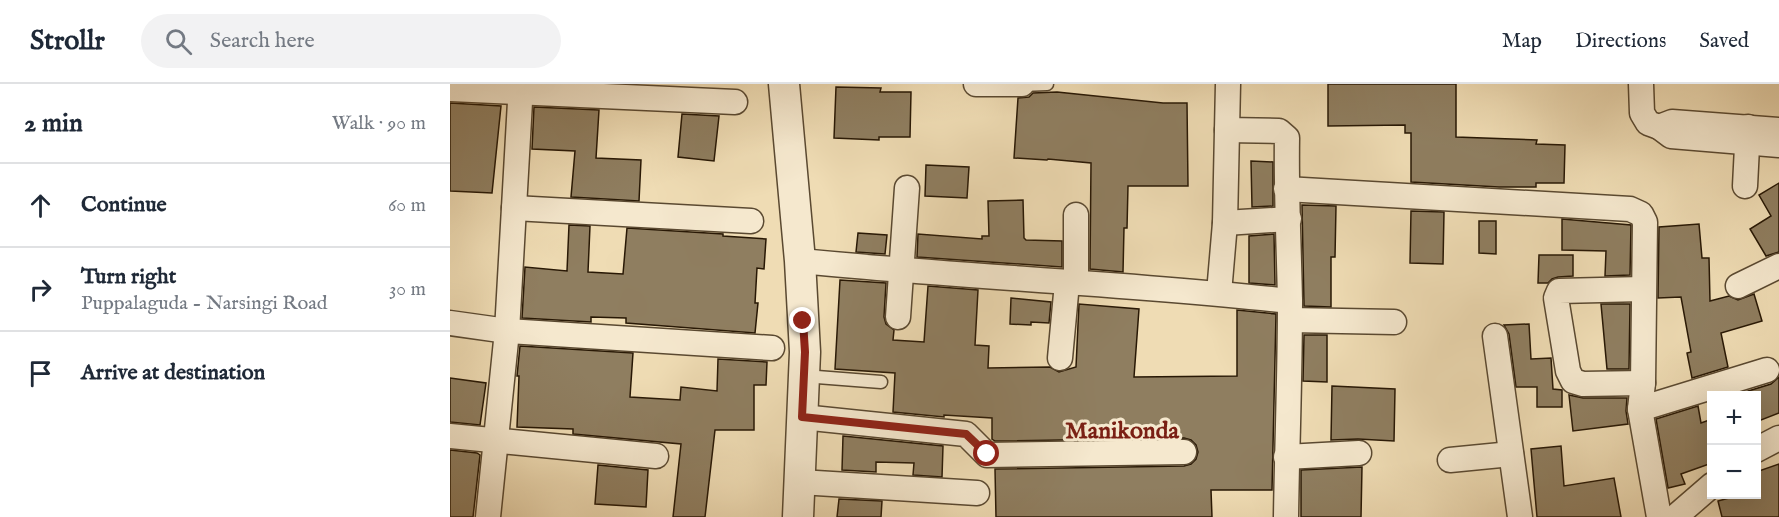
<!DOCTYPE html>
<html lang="en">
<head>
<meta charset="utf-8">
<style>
  :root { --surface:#fff; --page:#f2f2f3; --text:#1f2937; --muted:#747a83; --line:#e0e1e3 }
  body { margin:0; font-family:"IM FELL English",serif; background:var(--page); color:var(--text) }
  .controls { position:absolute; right:18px; bottom:18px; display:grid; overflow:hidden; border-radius:0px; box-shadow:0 6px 24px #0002 }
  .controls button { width:54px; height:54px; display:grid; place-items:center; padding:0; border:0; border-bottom:2px solid var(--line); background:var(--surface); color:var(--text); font:30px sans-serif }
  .stop { position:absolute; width:18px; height:18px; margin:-14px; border:4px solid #8f2418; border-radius:50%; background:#fff }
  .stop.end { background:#8f2418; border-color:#fff; box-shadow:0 2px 6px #0008 }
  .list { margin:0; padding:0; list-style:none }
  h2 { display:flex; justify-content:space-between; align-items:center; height:78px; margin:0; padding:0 24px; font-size:26px }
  h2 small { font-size:20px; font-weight:400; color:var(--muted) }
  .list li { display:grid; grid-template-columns:39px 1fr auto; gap:18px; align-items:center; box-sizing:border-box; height:84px; padding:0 24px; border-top:2px solid var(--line) }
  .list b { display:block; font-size:22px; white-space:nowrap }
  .list p { margin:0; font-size:20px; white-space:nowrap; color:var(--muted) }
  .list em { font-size:20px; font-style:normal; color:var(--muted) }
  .icon { flex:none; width:33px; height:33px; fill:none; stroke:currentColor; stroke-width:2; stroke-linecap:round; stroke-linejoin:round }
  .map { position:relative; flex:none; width:1329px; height:433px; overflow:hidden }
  header { display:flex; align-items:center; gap:36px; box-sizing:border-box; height:84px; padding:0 30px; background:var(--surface); border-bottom:2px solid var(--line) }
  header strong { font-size:28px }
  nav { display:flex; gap:33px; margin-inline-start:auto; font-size:21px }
  .search { width:420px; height:54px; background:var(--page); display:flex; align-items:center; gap:15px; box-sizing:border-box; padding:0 21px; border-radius:33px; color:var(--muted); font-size:22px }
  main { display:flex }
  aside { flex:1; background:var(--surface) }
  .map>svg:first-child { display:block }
  .building { fill:#8f7e60; stroke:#281805; stroke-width:1.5 }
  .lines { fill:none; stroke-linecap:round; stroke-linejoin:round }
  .service-casing { stroke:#5a4931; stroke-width:15 }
  .minor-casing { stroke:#5a4931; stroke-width:27 }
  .tertiary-casing { stroke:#5a4931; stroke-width:33 }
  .service { stroke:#f5e8ce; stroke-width:12 }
  .minor { stroke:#f5e8ce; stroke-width:24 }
  .tertiary { stroke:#f5e8ce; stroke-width:30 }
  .route { stroke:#8f2418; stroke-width:8 }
  .labels { text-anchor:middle; stroke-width:6; stroke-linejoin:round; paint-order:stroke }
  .district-label { font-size:24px; font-weight:bold; fill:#7a1f14; stroke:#f5e8ce }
</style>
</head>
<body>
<header>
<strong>Strollr</strong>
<div class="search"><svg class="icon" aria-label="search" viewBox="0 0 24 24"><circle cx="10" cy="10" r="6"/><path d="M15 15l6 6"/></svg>Search here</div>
<nav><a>Map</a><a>Directions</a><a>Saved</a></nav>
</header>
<main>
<aside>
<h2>2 min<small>Walk · 90 m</small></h2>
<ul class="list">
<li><svg class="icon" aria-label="ahead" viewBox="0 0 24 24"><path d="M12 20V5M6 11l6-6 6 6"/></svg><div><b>Continue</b></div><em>60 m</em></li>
<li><svg class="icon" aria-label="right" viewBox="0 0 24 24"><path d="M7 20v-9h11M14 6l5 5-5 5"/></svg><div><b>Turn right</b><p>Puppalaguda - Narsingi Road</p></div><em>30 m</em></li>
<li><svg class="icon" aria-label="arrive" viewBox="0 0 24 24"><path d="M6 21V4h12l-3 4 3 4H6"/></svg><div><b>Arrive at destination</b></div></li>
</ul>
</aside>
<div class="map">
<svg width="1329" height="433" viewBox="0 0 1329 433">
  <rect width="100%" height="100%" fill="#efdcb4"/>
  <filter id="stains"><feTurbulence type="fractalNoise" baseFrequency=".00333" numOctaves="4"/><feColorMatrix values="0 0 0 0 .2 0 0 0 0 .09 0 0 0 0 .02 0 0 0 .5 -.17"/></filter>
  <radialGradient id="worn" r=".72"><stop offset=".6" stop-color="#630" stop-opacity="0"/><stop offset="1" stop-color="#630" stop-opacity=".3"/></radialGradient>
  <g class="building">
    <polygon points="878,0 1006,0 1006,53 1087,56 1086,60 1115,61 1114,99 1086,99 1086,103 1049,103 961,98 961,49 955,49 955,41 878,42"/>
    <polygon points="386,3 431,4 430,8 461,8 460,53 429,53 429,56 384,54"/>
    <polygon points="607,8 713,19 737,19 738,102 678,102 677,144 674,144 673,188 640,185 641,79 598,75 597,76 564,74 568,14 579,13 583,9"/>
    <polygon points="0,19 51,22 42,109 0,107"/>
    <polygon points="84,23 149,26 146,74 191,76 189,117 121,113 125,67 82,65"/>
    <polygon points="232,30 269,32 264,77 228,73"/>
    <polygon points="801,77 823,78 823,122 802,123"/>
    <polygon points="476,81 519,83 517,114 475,112"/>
    <polygon points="1329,99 1329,168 1316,172 1300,145 1321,132 1309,111"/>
    <polygon points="573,116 574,154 576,156 612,157 612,183 467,173 468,150 532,155 532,152 539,152 538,117"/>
    <polygon points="852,121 886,122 885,173 881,173 881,223 854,222"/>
    <polygon points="961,127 994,128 993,180 960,179"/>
    <polygon points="1112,135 1181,141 1180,191 1155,192 1156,167 1112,166"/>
    <polygon points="1029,137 1046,137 1046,170 1029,169"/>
    <polygon points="1249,140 1252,174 1259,174 1260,217 1279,212 1288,216 1304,210 1312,237 1271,249 1278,283 1242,294 1237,269 1241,268 1231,213 1208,214 1209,143"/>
    <polygon points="119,141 140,142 138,188 173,190 177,144 273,150 273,152 316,155 314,185 307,184 305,219 308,219 305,249 176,239 176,234 141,233 141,238 72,234 75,183 117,187"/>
    <polygon points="408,149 437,151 435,170 406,168"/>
    <polygon points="824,150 825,201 799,199 799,152"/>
    <polygon points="1089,171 1123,171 1123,192 1108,193 1102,195 1098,199 1088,199"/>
    <polygon points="390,196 436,199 434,233 436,240 444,246 443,256 474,258 478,202 528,206 525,261 539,262 538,284 600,283 609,288 626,283 629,220 689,225 684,293 787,292 787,226 826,230 822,406 761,406 762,433 546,433 545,385 734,382 741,380 746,375 748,368 746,361 741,356 734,354 545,357 542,355 542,334 494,331 494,333 443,328 445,289 385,285"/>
    <polygon points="561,214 601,218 599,239 581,238 581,241 560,240"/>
    <polygon points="1151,220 1180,220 1179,285 1157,285"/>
    <polygon points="1079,240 1081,275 1101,274 1103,305 1112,306 1112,323 1087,323 1087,303 1066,303 1059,250 1054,241"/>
    <polygon points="854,251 877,251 877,298 853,297"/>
    <polygon points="70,262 183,269 180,313 230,316 231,303 267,307 268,275 317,278 316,301 304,301 304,346 265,346 255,433 223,433 231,360 123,350 123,345 67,343 69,292 67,292"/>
    <polygon points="1329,293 1329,329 1306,338 1306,312 1282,312 1321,300"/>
    <polygon points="0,294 36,299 30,341 0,338"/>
    <polygon points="882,302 945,305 944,357 908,355 881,356"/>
    <polygon points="1119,311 1133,314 1177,314 1176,327 1178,340 1123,347"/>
    <polygon points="1248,322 1251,339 1262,335 1262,379 1231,390 1235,400 1218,404 1206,335"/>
    <polygon points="393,352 493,362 492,393 463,391 464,379 426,378 426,388 392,386"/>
    <polygon points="1111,362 1114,402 1164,394 1171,433 1087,433 1081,365"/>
    <polygon points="0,366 27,369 30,371 23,433 0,433"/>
    <polygon points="1329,380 1329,433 1272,433 1268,417 1290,411 1306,411 1306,388"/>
    <polygon points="148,381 198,386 196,423 145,420"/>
    <polygon points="912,383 911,433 851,433 851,386"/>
    <polygon points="389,415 432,417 431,433 387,433"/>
  </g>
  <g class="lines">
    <defs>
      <g id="service">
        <polyline points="572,1 597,0"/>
        <polyline points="354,292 431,298"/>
      </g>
      <g id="minor">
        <polyline points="526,0 572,0"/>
        <path d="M 778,0 L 777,46 L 829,47 L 837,54 C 836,109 839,163 840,218 C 840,290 837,361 836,433"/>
        <polyline points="1191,0 1192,29 1198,39 1209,43"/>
        <polyline points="0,5 285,18"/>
        <polyline points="1329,46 1222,38 1209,43 1221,52 1329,61"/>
        <polyline points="1295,102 1298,43"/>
        <polyline points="836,105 1180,125 1191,130 1195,138 1193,299 1190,325 1209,433"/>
        <polyline points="64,124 301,137"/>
        <polyline points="775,139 839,135"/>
        <path d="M 350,177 C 513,193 677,199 840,217"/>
        <polyline points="626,199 626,131"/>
        <polyline points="1288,202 1329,182"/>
        <polyline points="769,209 775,139 777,46"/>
        <polyline points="448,233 457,104"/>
        <polyline points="840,236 944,238"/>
        <polyline points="0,239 57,247 322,264"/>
        <polyline points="1045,252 1070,433"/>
        <polyline points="610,274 617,199"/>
        <polyline points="1193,299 1133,300 1123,297 1118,287 1106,214 1109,207 1193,205"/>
        <polyline points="1190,325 1317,286"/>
        <polyline points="352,333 516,350 537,371 734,368"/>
        <polyline points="0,352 206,372"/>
        <polyline points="1306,366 1329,354"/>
        <polyline points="836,373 909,369"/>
        <polyline points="1000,376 1061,370"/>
        <polyline points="350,398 527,409"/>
        <polyline points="38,433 57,247 71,0"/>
        <polyline points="1225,433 1262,401"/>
      </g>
      <polyline id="tertiary" points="334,0 350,177 355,268 348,433"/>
    </defs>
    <use href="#service" class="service-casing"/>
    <use href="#minor" class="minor-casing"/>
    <use href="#tertiary" class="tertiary-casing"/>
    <use href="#service" class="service"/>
    <use href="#minor" class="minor"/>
    <use href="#tertiary" class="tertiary"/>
  </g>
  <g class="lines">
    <polyline class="route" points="353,237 355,268 352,333 516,350 537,370"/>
  </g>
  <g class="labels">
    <g class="district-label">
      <text x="672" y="354">Manikonda</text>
    </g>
  </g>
  <rect width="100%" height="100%" filter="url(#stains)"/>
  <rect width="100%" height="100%" fill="url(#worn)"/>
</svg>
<div class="controls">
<button>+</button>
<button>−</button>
</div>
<div class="stop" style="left:537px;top:370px"></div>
<div class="stop end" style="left:353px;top:237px"></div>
</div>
</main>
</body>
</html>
